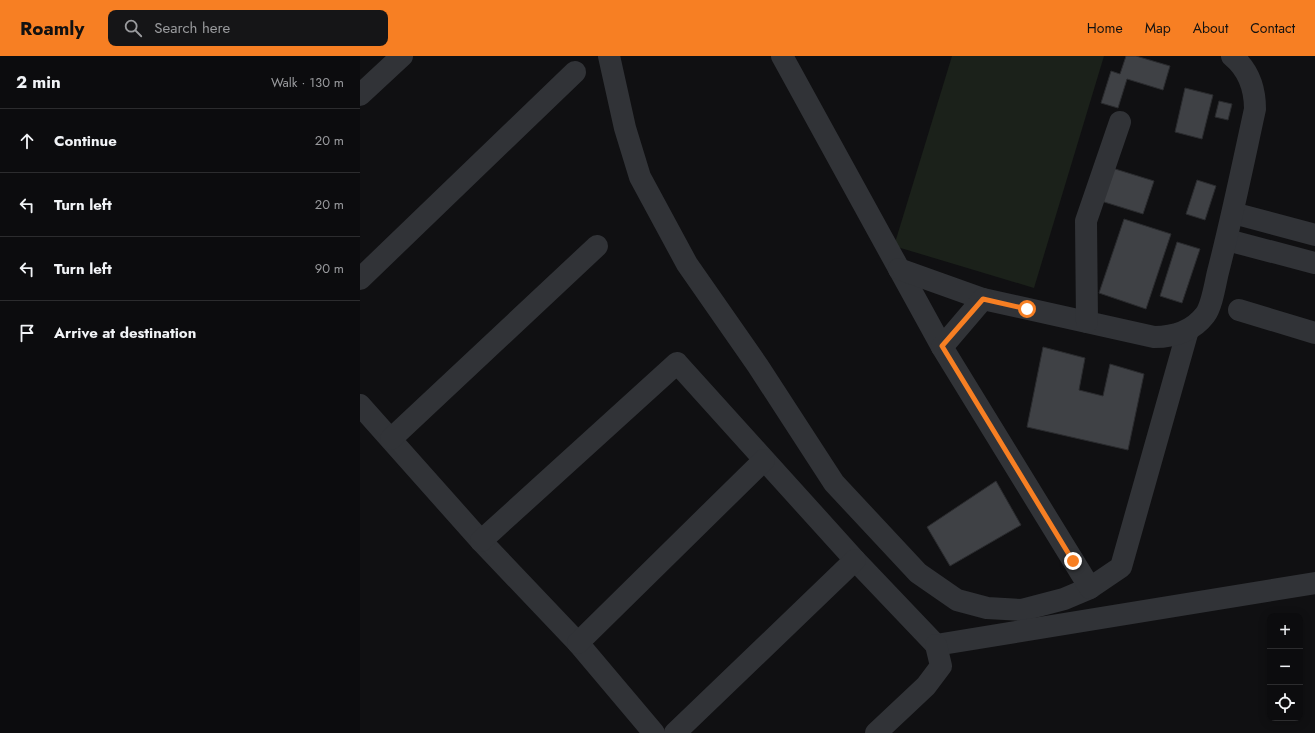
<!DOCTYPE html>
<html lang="en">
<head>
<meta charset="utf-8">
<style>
  :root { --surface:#0c0c0e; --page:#151517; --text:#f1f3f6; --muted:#9a9b9e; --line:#2c2c2e; --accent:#f77f23 }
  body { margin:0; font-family:Jost,sans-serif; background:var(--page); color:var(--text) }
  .controls { position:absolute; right:12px; bottom:12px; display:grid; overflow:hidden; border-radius:8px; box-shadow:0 2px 10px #0003 }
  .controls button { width:36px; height:36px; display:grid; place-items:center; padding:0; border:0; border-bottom:1px solid var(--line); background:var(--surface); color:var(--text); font:20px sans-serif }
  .stop { position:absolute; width:12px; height:12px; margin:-9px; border:3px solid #f77f23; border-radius:50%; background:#fff }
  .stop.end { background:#f77f23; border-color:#fff; box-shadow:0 1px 4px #0008 }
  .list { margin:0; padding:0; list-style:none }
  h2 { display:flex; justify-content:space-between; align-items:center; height:52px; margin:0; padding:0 16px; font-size:17px }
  h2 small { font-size:13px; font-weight:400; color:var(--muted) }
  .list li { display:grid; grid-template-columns:26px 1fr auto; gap:12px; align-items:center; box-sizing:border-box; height:64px; padding:0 16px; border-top:1px solid var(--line) }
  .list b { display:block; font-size:15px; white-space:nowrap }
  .list em { font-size:13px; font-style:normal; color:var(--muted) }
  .icon { flex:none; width:22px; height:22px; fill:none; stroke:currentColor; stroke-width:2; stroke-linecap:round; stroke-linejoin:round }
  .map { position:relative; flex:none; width:955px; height:677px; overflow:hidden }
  header { display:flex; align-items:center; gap:24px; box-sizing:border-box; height:56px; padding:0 20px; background:var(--accent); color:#111 }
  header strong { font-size:19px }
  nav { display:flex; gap:22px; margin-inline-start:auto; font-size:14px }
  .search { width:280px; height:36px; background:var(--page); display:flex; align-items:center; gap:10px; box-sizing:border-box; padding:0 14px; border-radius:8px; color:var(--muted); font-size:15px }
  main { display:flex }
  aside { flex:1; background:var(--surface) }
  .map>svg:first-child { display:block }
  .green { fill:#1b211a }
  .building { fill:#3f4145; stroke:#2a2b2e }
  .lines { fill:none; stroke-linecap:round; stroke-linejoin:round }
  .minor { stroke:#313337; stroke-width:22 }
  .route { stroke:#f77f23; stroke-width:5 }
</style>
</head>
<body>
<header>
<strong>Roamly</strong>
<div class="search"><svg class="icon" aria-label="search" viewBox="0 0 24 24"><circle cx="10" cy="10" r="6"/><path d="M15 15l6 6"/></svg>Search here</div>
<nav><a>Home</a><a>Map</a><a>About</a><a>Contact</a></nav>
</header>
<main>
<aside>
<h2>2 min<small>Walk · 130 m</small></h2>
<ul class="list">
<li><svg class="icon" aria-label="ahead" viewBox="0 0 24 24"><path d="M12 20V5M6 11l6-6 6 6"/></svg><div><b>Continue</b></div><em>20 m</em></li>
<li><svg class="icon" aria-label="left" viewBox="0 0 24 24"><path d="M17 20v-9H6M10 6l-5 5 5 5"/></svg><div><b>Turn left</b></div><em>20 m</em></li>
<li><svg class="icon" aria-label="left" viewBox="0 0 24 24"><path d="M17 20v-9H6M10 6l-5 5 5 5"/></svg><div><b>Turn left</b></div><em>90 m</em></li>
<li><svg class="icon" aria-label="arrive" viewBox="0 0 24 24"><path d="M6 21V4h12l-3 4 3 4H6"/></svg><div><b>Arrive at destination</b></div></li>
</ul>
</aside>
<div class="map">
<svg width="955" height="677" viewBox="0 0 955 677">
  <rect width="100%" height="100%" fill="#101012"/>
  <polygon class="green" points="592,0 744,0 674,232 534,190"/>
  <g class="building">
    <polygon points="766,0 776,0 810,10 803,34 767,23 758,52 741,47 751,15 760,18"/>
    <polygon points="825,32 853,39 842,83 815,76"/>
    <polygon points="859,45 872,48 868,64 855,61"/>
    <polygon points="752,112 794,125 783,158 741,145"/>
    <polygon points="837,124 856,130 845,164 826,158"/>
    <polygon points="764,163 811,178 786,253 739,237"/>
    <polygon points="817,186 840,193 822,247 800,240"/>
    <polygon points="683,291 725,302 719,334 743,340 750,308 784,318 768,394 667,371"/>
    <polygon points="636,425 661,469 590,510 567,471"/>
  </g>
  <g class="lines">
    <g class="minor">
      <polyline points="249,0 265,72 280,121 327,208 398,310 474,427 558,517 597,544 627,552 662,554 704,543 730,532"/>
      <polyline points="422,0 582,291 730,532 761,511 828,274"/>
      <polyline points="0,39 42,0"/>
      <polyline points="873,157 955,179"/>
      <polyline points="867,184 955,207"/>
      <path d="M 539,213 L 623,243 L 794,281 C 814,281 832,276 845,259 C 852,250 855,228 858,216 C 872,162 883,108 895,53 C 895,32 889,14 872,0"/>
      <polyline points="0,223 215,16"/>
      <polyline points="879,254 955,277"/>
      <polyline points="727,266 726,165 760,66"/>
      <polyline points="582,291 623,243"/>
      <polyline points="0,349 121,485 218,587 294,677"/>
      <polyline points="31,383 237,190"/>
      <polyline points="121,485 317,307 495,504 576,589 955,527"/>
      <polyline points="218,587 404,404"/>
      <polyline points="315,677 495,504"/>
      <polyline points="516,677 566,630 581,610 576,589"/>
    </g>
  </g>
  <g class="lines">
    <polyline class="route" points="667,253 623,243 582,290 713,505"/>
  </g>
</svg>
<div class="controls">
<button>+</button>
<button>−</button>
<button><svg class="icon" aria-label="locate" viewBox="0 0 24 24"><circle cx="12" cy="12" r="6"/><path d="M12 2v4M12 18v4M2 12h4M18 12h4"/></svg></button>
</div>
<div class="stop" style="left:667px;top:253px"></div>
<div class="stop end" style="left:713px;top:505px"></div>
</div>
</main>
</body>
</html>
